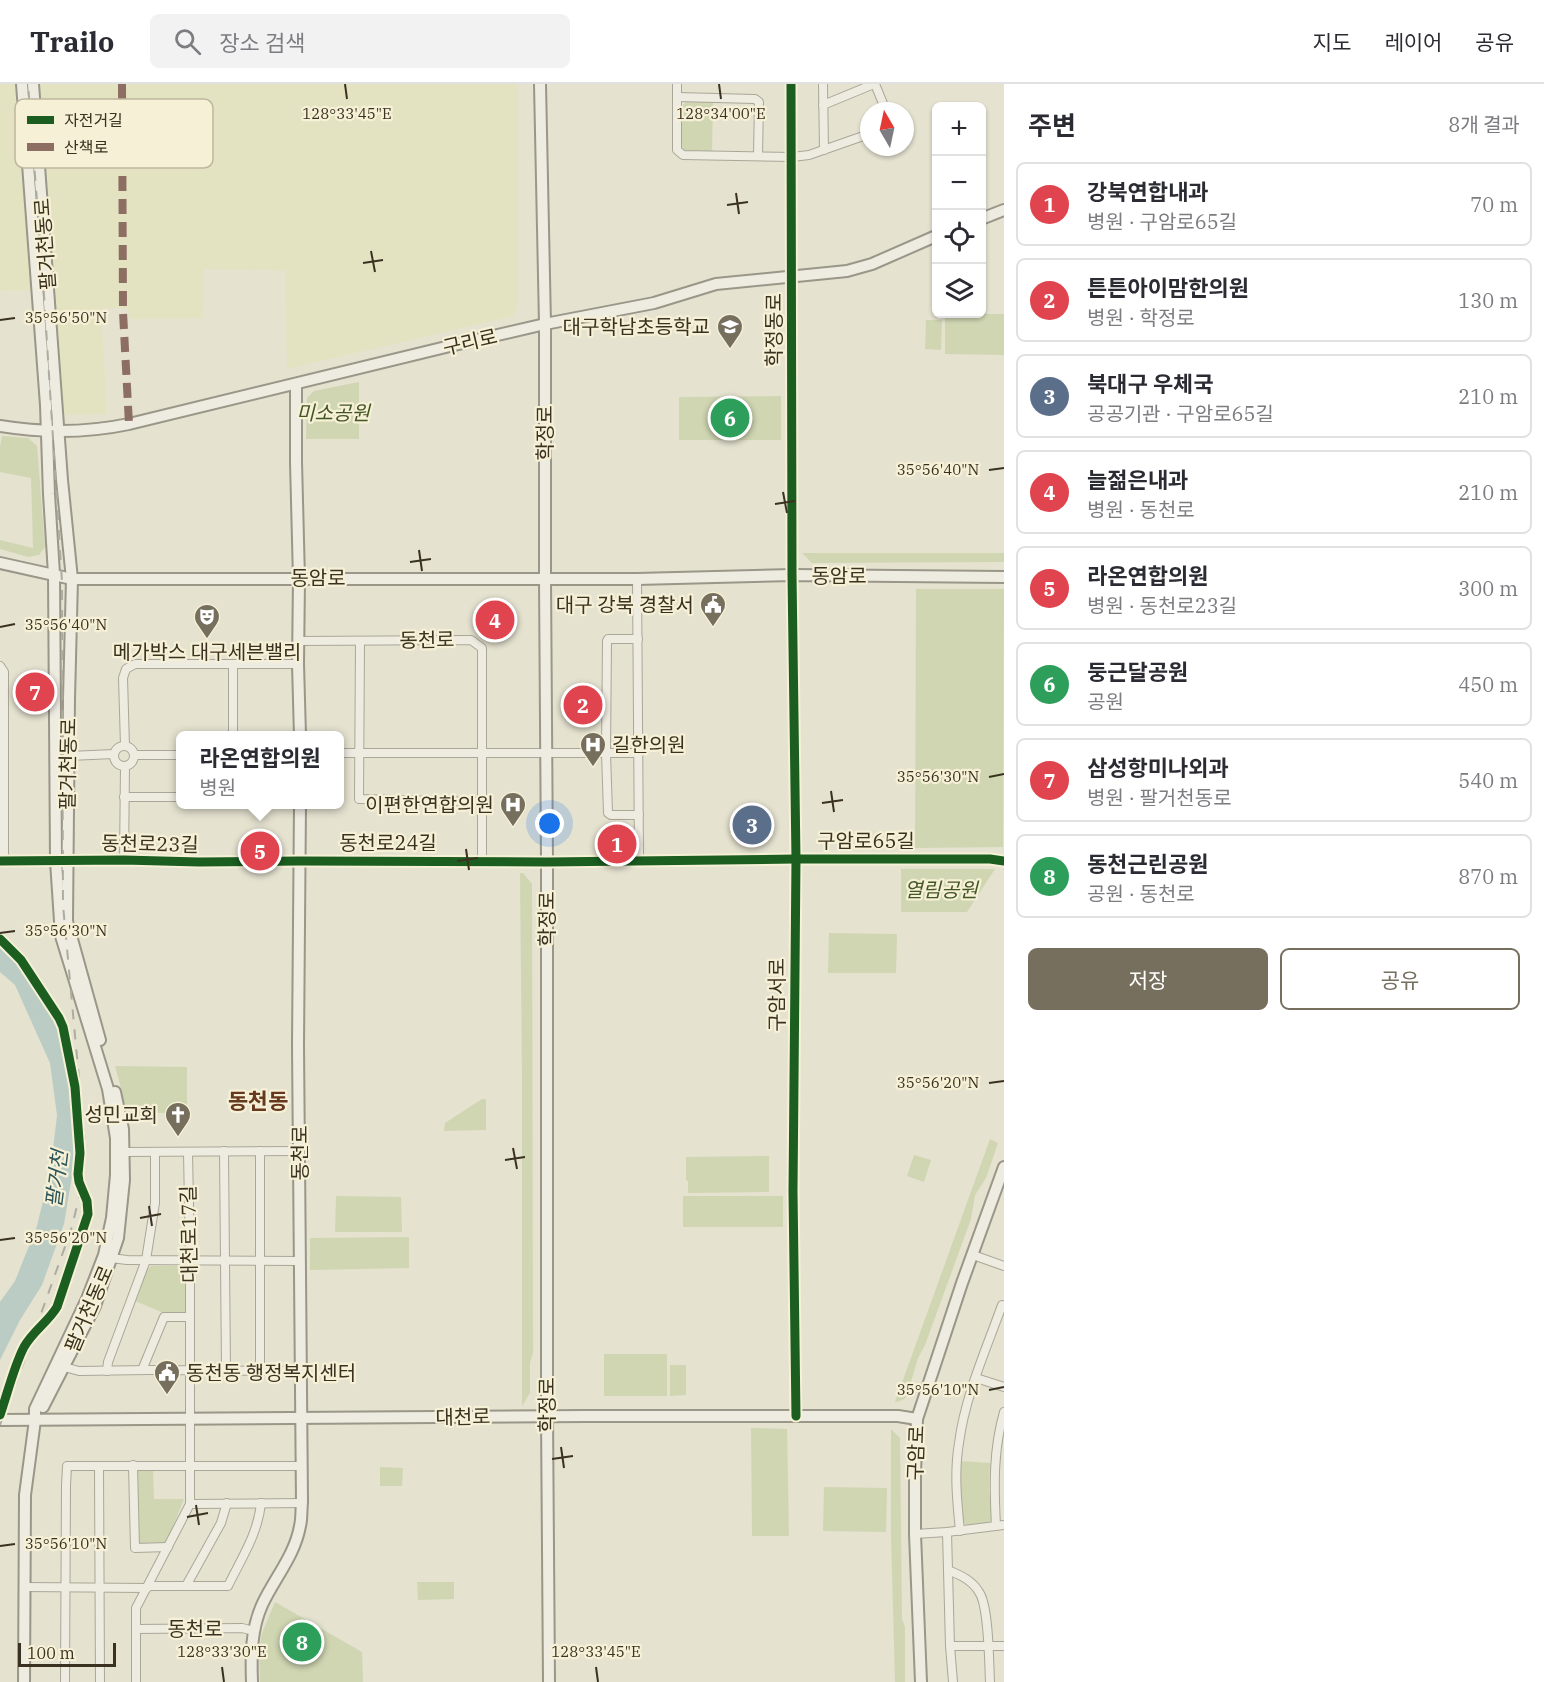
<!DOCTYPE html>
<html lang="ko">
<head>
<meta charset="utf-8">
<style>
  :root { --surface:#fff; --page:#f2f2f3; --text:#2b2b33; --muted:#7c7c81; --line:#e1e1e2; --accent:#766f5e }
  body { margin:0; font-family:"IBM Plex Serif","Noto Sans KR",serif; background:var(--page); color:var(--text) }
  .controls { position:absolute; right:18px; top:18px; display:grid; overflow:hidden; border-radius:9px; box-shadow:0 2px 4px #0004 }
  .controls button { width:54px; height:54px; display:grid; place-items:center; padding:0; border:0; border-bottom:2px solid var(--line); background:var(--surface); color:var(--text); font:30px sans-serif }
  .compass { position:absolute; left:860px; top:18px; width:54px; height:54px; border-radius:50%; background:var(--surface); box-shadow:0 2px 4px #0004; rotate:351deg }
  .scale { position:absolute; left:18px; bottom:15px; width:98px; box-sizing:border-box; padding-left:6px; border:3px solid #3a3120; border-top:0; font-size:16px; line-height:21px; white-space:nowrap; color:#3a3120; -webkit-text-stroke:4px #f6f1d6; paint-order:stroke }
  .you { position:absolute; left:550px; top:740px; width:21px; height:21px; margin:-15px; border:4px solid #fff; border-radius:50%; background:#1a73e8; box-shadow:0 0 0 9px #1a73e833 }
  .badge { display:grid; place-items:center; width:39px; height:39px; border-radius:50%; background:var(--accent); color:#fff; font-size:20px; font-weight:700 }
  .pin { position:absolute; translate:-50% -50%; border:3px solid #fff; box-shadow:0 2px 6px #0006 }
  .popup { position:absolute; left:176px; top:647px; width:168px; height:78px; box-sizing:border-box; display:grid; place-content:center; border-radius:9px; background:var(--surface); filter:drop-shadow(0 2px 4px #0005); font-size:20px; white-space:nowrap; color:var(--muted) }
  .popup b { font-size:22px; color:var(--text) }
  .popup::after { content:''; position:absolute; left:50%; top:100%; margin-left:-12px; border:12px solid transparent; border-top-color:var(--surface) }
  .list { margin:0; padding:0; list-style:none }
  h2 { display:flex; justify-content:space-between; align-items:center; height:78px; margin:0; padding:0 24px; font-size:26px }
  h2 small { font-size:20px; font-weight:400; color:var(--muted) }
  .list li { display:grid; grid-template-columns:39px 1fr auto; gap:18px; align-items:center; box-sizing:border-box; height:84px; margin:0 12px 12px; padding:0 12px; border:2px solid var(--line); border-radius:9px }
  .list b { display:block; font-size:22px; white-space:nowrap }
  .list p { margin:0; font-size:20px; white-space:nowrap; color:var(--muted) }
  .list em { font-size:20px; font-style:normal; color:var(--muted) }
  .actions { display:flex; gap:12px; padding:18px 24px }
  .actions a { flex:1; padding:14px 0; border:2px solid var(--accent); border-radius:9px; text-align:center; font-size:21px; color:var(--accent) }
  .actions .main { background:var(--accent); color:#fff }
  .icon { flex:none; width:33px; height:33px; fill:none; stroke:currentColor; stroke-width:2; stroke-linecap:round; stroke-linejoin:round }
  .map { position:relative; flex:none; width:1004px; height:1598px; overflow:hidden }
  header { display:flex; align-items:center; gap:36px; box-sizing:border-box; height:84px; padding:0 30px; background:var(--surface); border-bottom:2px solid var(--line) }
  header strong { font-size:28px }
  nav { display:flex; gap:33px; margin-inline-start:auto; font-size:21px }
  .search { width:420px; height:54px; background:var(--page); display:flex; align-items:center; gap:15px; box-sizing:border-box; padding:0 21px; border-radius:9px; color:var(--muted); font-size:22px }
  main { display:flex }
  aside { flex:1; background:var(--surface) }
  .map>svg:first-child { display:block }
  .farmland { fill:#e4e3c1 }
  .green { fill:#d0d6b2 }
  .water { fill:#baccc3 }
  .lines { fill:none; stroke-linecap:round; stroke-linejoin:round }
  .street-casing { stroke:#aba798; stroke-width:10 }
  .secondary-casing { stroke:#9a9688; stroke-width:14 }
  .street { stroke:#eeebe1; stroke-width:8 }
  .secondary { stroke:#eeebe1; stroke-width:10 }
  .rail { stroke:#aeaba1; stroke-width:2; stroke-dasharray:10 10; stroke-linecap:butt }
  .quiet { stroke:#8d6e63; stroke-width:8; stroke-dasharray:15 8; stroke-linecap:butt }
  .cycleway-casing { stroke:#f6f1d6; stroke-width:13 }
  .cycleway { stroke:#1b5e20; stroke-width:9 }
  .ticks { fill:none; stroke:#3a3120; stroke-width:2 }
  .labels { text-anchor:middle; stroke-width:4.5; stroke-linejoin:round; paint-order:stroke }
  .street-label { font-size:20px; fill:#3a3120; stroke:#f6f1d6 }
  .poi-label { font-size:20px; fill:#3a3120; stroke:#f6f1d6; text-anchor:end }
  .park-label { font-size:20px; font-style:italic; fill:#435626; stroke:#f6f1d6 }
  .water-label { font-size:21px; font-style:italic; fill:#2f565a; stroke:#f6f1d6 }
  .quarter-label { font-size:22px; font-weight:bold; fill:#66391f; stroke:#f6f1d6 }
  .key { fill:#f6f1d6; stroke:#beb79f; stroke-width:1.5 }
  .key-label { font-size:16px; fill:#3a3120 }
  .ticks-label { font-size:15px; text-anchor:middle; fill:#3a3120; stroke:#f6f1d6; stroke-width:4.5; stroke-linejoin:round; paint-order:stroke }
</style>
</head>
<body>
<header>
<strong>Trailo</strong>
<div class="search"><svg class="icon" aria-label="search" viewBox="0 0 24 24"><circle cx="10" cy="10" r="6"/><path d="M15 15l6 6"/></svg>장소 검색</div>
<nav><a>지도</a><a>레이어</a><a>공유</a></nav>
</header>
<main>
<div class="map">
<svg width="1004" height="1598" viewBox="0 0 1004 1598">
  <rect width="100%" height="100%" fill="#e5e2d0"/>
  <polygon class="farmland" points="0,0 518,0 518,218 513,232 287,285 285,186 204,185 203,234 129,235 128,224 101,224 107,330 64,331 43,206 0,207"/>
  <g class="green">
    <polygon points="686,18 713,18 712,67 685,67 681,61 682,22"/>
    <polygon points="945,230 1004,230 1004,271 945,270"/>
    <polygon points="926,236 942,236 941,266 925,265"/>
    <polygon points="359,298 359,355 306,355 307,314 314,307"/>
    <polygon points="781,312 781,356 679,356 679,313"/>
    <polygon points="2,352 28,354 37,362 45,463 39,471 28,473 0,465 0,456 33,464 31,394 0,388 0,363"/>
    <polygon points="802,469 1004,469 1004,478 812,479"/>
    <polygon points="916,505 1004,505 1003,763 915,764"/>
    <polygon points="901,785 995,785 967,828 901,828"/>
    <polygon points="520,789 523,789 532,800 533,1268 530,1279 530,1309 522,1322 522,996"/>
    <polygon points="829,849 897,850 896,889 828,889"/>
    <polygon points="115,982 187,983 187,1029 126,1029 120,1000"/>
    <polygon points="482,1015 486,1015 486,1046 444,1047 445,1039"/>
    <polygon points="990,1055 998,1059 986,1094 975,1111 971,1135 925,1261 918,1274 906,1314 900,1317 895,1318"/>
    <polygon points="914,1071 931,1076 924,1098 907,1092"/>
    <polygon points="769,1072 769,1108 688,1109 688,1097 686,1096 686,1073"/>
    <polygon points="336,1112 401,1113 402,1148 335,1148"/>
    <rect x="683" y="1112" width="100" height="31"/>
    <polygon points="409,1153 409,1184 310,1186 310,1154"/>
    <polygon points="151,1182 181,1182 187,1186 187,1226 183,1230 166,1230 135,1217 147,1186"/>
    <rect x="604" y="1270" width="63" height="42"/>
    <polygon points="670,1281 686,1281 686,1311 670,1312"/>
    <polygon points="751,1344 787,1345 789,1452 752,1452"/>
    <polygon points="891,1345 900,1354 902,1535 905,1543 905,1598 895,1598 891,1453"/>
    <polygon points="960,1377 990,1379 989,1406 992,1434 989,1439 967,1442 963,1437 959,1400"/>
    <polygon points="380,1383 403,1384 402,1402 380,1402"/>
    <polygon points="137,1385 153,1385 154,1415 184,1415 165,1462 138,1462"/>
    <polygon points="824,1403 887,1404 886,1448 823,1447"/>
    <polygon points="417,1498 454,1498 454,1515 418,1516"/>
    <polygon points="275,1518 362,1568 363,1598 260,1598 259,1566 262,1549"/>
  </g>
  <polygon class="water" points="0,859 18,878 59,945 76,1021 72,1092 64,1140 42,1201 20,1236 0,1276 0,1218 15,1197 37,1142 51,1084 57,1031 50,979 15,901 0,888"/>
  <g class="lines">
    <defs>
      <g id="street">
        <polyline points="677,0 677,66 683,71 792,73 809,71 869,50"/>
        <polyline points="791,0 792,491 796,775 793,1107 796,1332"/>
        <polyline points="823,0 824,66"/>
        <polyline points="875,0 886,27"/>
        <polyline points="677,13 755,15 759,18 758,72"/>
        <polyline points="823,21 874,0"/>
        <polyline points="637,495 639,776"/>
        <polyline points="638,555 608,555 607,557 606,669 608,729 611,731 639,731"/>
        <polyline points="298,557 471,556 482,564 482,777"/>
        <polyline points="360,557 359,715 482,718"/>
        <polyline points="0,582 4,588 4,778"/>
        <polyline points="233,652 233,580"/>
        <circle cx="124" cy="672" r="10"/>
        <polyline points="125,662 123,594 126,585 135,580 298,580"/>
        <polyline points="340,669 639,669"/>
        <polyline points="135,671 180,671"/>
        <polyline points="69,672 114,670"/>
        <polyline points="124,713 180,713"/>
        <polyline points="124,776 125,682"/>
        <polyline points="0,777 124,776 199,778 300,777 547,778 796,775 990,775 1004,777"/>
        <polyline points="224,1067 226,1286"/>
        <polyline points="123,1068 300,1067"/>
        <polyline points="973,1171 1004,1182"/>
        <polyline points="111,1174 127,1176 300,1177"/>
        <polyline points="64,1283 79,1287 149,1286 300,1287"/>
        <polyline points="142,1286 164,1233 190,1233"/>
        <polyline points="107,1287 108,1278 146,1176 155,1119 155,1068"/>
        <polyline points="260,1287 260,1067"/>
        <polyline points="976,1294 1004,1303"/>
        <polyline points="133,1381 135,1464 168,1463"/>
        <polyline points="99,1382 100,1598"/>
        <polyline points="190,1420 302,1419"/>
        <path d="M 996,1442 C 994,1403 993,1366 1004,1328"/>
        <path d="M 960,1447 C 957,1417 954,1388 959,1359 C 965,1312 986,1266 1002,1221 L 1004,1222"/>
        <polyline points="947,1448 950,1562 953,1598"/>
        <polyline points="915,1450 947,1448 1004,1441"/>
        <path d="M 948,1486 C 960,1491 972,1496 979,1508 C 989,1522 989,1578 990,1598"/>
        <path d="M 148,1502 L 228,1502 C 241,1475 258,1450 261,1419"/>
        <polyline points="186,1502 221,1439 227,1419"/>
        <polyline points="24,1503 147,1504"/>
        <polyline points="136,1545 242,1544 254,1547"/>
        <polyline points="950,1562 1004,1562"/>
        <polyline points="65,1598 66,1402 67,1382 301,1382"/>
        <polyline points="136,1598 136,1524 190,1420 190,1176 188,1068"/>
      </g>
      <g id="secondary">
        <polyline points="22,0 46,321 49,410 54,490 56,777 61,852 108,1005 116,1054 116,1091 112,1134 104,1171 87,1215 35,1325 35,1336 25,1411 24,1598"/>
        <polyline points="33,0 62,396 72,495 69,614 67,837 100,956"/>
        <polyline points="540,0 545,240 545,495 547,778 547,1332 549,1598"/>
        <polyline points="981,135 1004,126"/>
        <polyline points="296,300 296,378 299,495 298,580 300,652"/>
        <path d="M 0,342 C 43,349 86,349 129,340 L 450,262 L 545,240 L 654,219 L 716,200 L 847,187 L 872,180 L 936,152"/>
        <polyline points="0,479 72,495 637,495 792,491 1004,493"/>
        <polyline points="43,1323 95,1222 118,1154 124,1096 123,1045 115,1008"/>
        <polyline points="0,1336 587,1332 898,1332 917,1335"/>
        <path d="M 252,1598 C 251,1571 251,1546 262,1521 C 274,1495 295,1471 300,1442 C 302,1434 301,1426 302,1419 L 298,961 L 300,720"/>
        <polyline points="921,1598 915,1450 915,1389 917,1335 962,1199 1004,1083"/>
      </g>
    </defs>
    <use href="#street" class="street-casing"/>
    <use href="#secondary" class="secondary-casing"/>
    <use href="#street" class="street"/>
    <use href="#secondary" class="secondary"/>
    <polyline class="rail" points="0,1341 23,1280 71,1146 80,1110 85,1060 63,821 62,498 43,195 28,0"/>
    <polyline class="quiet" points="122,0 123,228 129,340"/>
    <defs>
      <g id="cycleway">
        <polyline points="791,0 792,491 796,775 793,1107 796,1332"/>
        <polyline points="0,777 124,776 199,778 300,777 547,778 796,775 990,775 1004,777"/>
        <path d="M 0,855 L 21,876 L 59,934 L 63,943 L 75,1003 L 80,1069 L 78,1090 L 79,1098 L 87,1117 L 88,1130 L 57,1223 C 48,1238 33,1247 24,1263 C 14,1282 7,1311 0,1331"/>
      </g>
    </defs>
    <use href="#cycleway" class="cycleway-casing"/>
    <use href="#cycleway" class="cycleway"/>
  </g>
  <path class="ticks" d="M 345,0 L 347,15M 719,0 L 721,15M 736,109 L 739,130M 727,121 L 748,118M 371,167 L 375,188M 363,179 L 383,176M 0,236 L 15,234M 989,386 L 1004,384M 783,408 L 787,429M 775,420 L 795,417M 419,466 L 422,487M 410,478 L 431,475M 0,543 L 15,540M 989,693 L 1004,690M 831,707 L 834,728M 822,719 L 843,716M 466,765 L 469,786M 457,777 L 478,774M 0,849 L 15,847M 989,999 L 1004,997M 513,1064 L 517,1085M 505,1076 L 525,1073M 149,1122 L 152,1142M 140,1134 L 161,1130M 0,1156 L 15,1154M 989,1306 L 1004,1303M 561,1363 L 564,1384M 552,1375 L 573,1372M 196,1421 L 199,1441M 187,1433 L 208,1429M 0,1462 L 15,1460M 222,1583 L 224,1598M 596,1583 L 598,1598"/>
  <defs>
    <symbol id="school-pin" viewBox="-11 -11 22 30"><path d="M0 17L-7.5 6A9.5 9.5 0 1 1 7.5 6Z" fill="#766f5e" stroke="#f6f1d6"/><path d="M0-5L7-2L0 1L-7-2ZM-4 1L0 2.5L4 1V4Q0 6-4 4Z" fill="#fff"/></symbol>
    <symbol id="civic-pin" viewBox="-11 -11 22 30"><path d="M0 17L-7.5 6A9.5 9.5 0 1 1 7.5 6Z" fill="#766f5e" stroke="#f6f1d6"/><path d="M-.6-6.5H3V-4.5H.6V-3L4-1V1h2V6H-6V1h2V-1L-.6-3ZM-1.2 2.5V6h2.4V2.5Z" fill="#fff"/></symbol>
    <symbol id="theatre-pin" viewBox="-11 -11 22 30"><path d="M0 17L-7.5 6A9.5 9.5 0 1 1 7.5 6Z" fill="#766f5e" stroke="#f6f1d6"/><path d="M-5-5.5Q0-4 5-5.5V0Q5 5 0 6Q-5 5-5 0ZM-3.3-2.5H-1v1.5H-3.3ZM1-2.5H3.3v1.5H1ZM-2.8 1Q0 5.5 2.8 1Z" fill="#fff"/></symbol>
    <symbol id="hospital-pin" viewBox="-11 -11 22 30"><path d="M0 17L-7.5 6A9.5 9.5 0 1 1 7.5 6Z" fill="#766f5e" stroke="#f6f1d6"/><path d="M-5-5h3v3.5h4V-5h3V5h-3V1.5h-4V5h-3Z" fill="#fff"/></symbol>
    <symbol id="church-pin" viewBox="-11 -11 22 30"><path d="M0 17L-7.5 6A9.5 9.5 0 1 1 7.5 6Z" fill="#766f5e" stroke="#f6f1d6"/><path d="M-1.2-6h2.4v3.5h3.3v2.4h-3.3V6h-2.4V-.1h-3.3v-2.4h3.3Z" fill="#fff"/></symbol>
  </defs>
  <g fill-rule="evenodd">
    <use href="#school-pin" x="715" y="228" width="30" height="40"/>
    <use href="#civic-pin" x="698" y="506" width="30" height="40"/>
    <use href="#theatre-pin" x="192" y="518" width="30" height="40"/>
    <use href="#hospital-pin" x="578" y="646" width="30" height="40"/>
    <use href="#hospital-pin" x="498" y="706" width="30" height="40"/>
    <use href="#church-pin" x="163" y="1016" width="30" height="40"/>
    <use href="#civic-pin" x="152" y="1274" width="30" height="40"/>
  </g>
  <g class="labels">
    <g class="street-label">
      <text transform="translate(45 160) rotate(-94)" y="7">팔거천동로</text>
      <text transform="translate(774 246) rotate(-90)" y="7">학정동로</text>
      <text transform="translate(470 258) rotate(-13)" y="7">구리로</text>
      <text transform="translate(545 349) rotate(-90)" y="7">학정로</text>
      <text x="839" y="499">동암로</text>
      <text x="318" y="501">동암로</text>
      <text transform="translate(427 556) rotate(-1)" y="7">동천로</text>
      <text transform="translate(68 680) rotate(-89)" y="7">팔거천동로</text>
      <text x="866" y="764">구암로65길</text>
      <text x="388" y="766">동천로24길</text>
      <text transform="translate(150 760) rotate(1)" y="7">동천로23길</text>
      <text transform="translate(547 835) rotate(-90)" y="7">학정로</text>
      <text transform="translate(777 911) rotate(-90)" y="7">구암서로</text>
      <text transform="translate(300 1069) rotate(-90)" y="7">동천로</text>
      <text transform="translate(189 1150) rotate(-91)" y="7">대천로17길</text>
      <text transform="translate(89 1225) rotate(-67)" y="7">팔거천동로</text>
      <text transform="translate(547 1321) rotate(-90)" y="7">학정로</text>
      <text transform="translate(463 1333) rotate(-1)" y="7">대천로</text>
      <text transform="translate(916 1369) rotate(-88)" y="7">구암로</text>
      <text x="195" y="1552">동천로</text>
    </g>
    <g class="poi-label">
      <text x="710" y="250">대구학남초등학교</text>
      <text x="694" y="528">대구 강북 경찰서</text>
      <text x="207" y="575" text-anchor="middle">메가박스 대구세븐밸리</text>
      <text x="612" y="668" text-anchor="start">길한의원</text>
      <text x="494" y="728">이편한연합의원</text>
      <text x="158" y="1038">성민교회</text>
      <text x="186" y="1296" text-anchor="start">동천동 행정복지센터</text>
    </g>
    <g class="park-label">
      <text x="333" y="336">미소공원</text>
      <text x="941" y="813">열림공원</text>
    </g>
    <g class="water-label">
      <text transform="translate(57 1095) rotate(-83)" y="7">팔거천</text>
    </g>
    <g class="quarter-label">
      <text x="258" y="1025">동천동</text>
    </g>
  </g>
  <rect x="15" y="15" width="198" height="69" rx="9" class="key"/>
  <rect x="27" y="32" width="27" height="8" fill="#1b5e20"/>
  <rect x="27" y="59" width="27" height="8" fill="#8d6e63"/>
  <g class="key-label">
    <text x="64" y="42">자전거길</text>
    <text x="64" y="69">산책로</text>
  </g>
  <g class="ticks-label">
    <text x="347" y="35">128°33'45"E</text>
    <text x="721" y="35">128°34'00"E</text>
    <text x="66" y="239">35°56'50"N</text>
    <text x="938" y="391">35°56'40"N</text>
    <text x="66" y="546">35°56'40"N</text>
    <text x="938" y="698">35°56'30"N</text>
    <text x="66" y="852">35°56'30"N</text>
    <text x="938" y="1004">35°56'20"N</text>
    <text x="66" y="1159">35°56'20"N</text>
    <text x="938" y="1311">35°56'10"N</text>
    <text x="66" y="1465">35°56'10"N</text>
    <text x="222" y="1573">128°33'30"E</text>
    <text x="596" y="1573">128°33'45"E</text>
  </g>
</svg>
<div class="controls">
<button>+</button>
<button>−</button>
<button><svg class="icon" aria-label="locate" viewBox="0 0 24 24"><circle cx="12" cy="12" r="6"/><path d="M12 2v4M12 18v4M2 12h4M18 12h4"/></svg></button>
<button><svg class="icon" aria-label="layers" viewBox="0 0 24 24"><path d="M12 4l9 5-9 5-9-5zM3 14l9 5 9-5"/></svg></button>
</div>
<svg class="compass" viewBox="-18 -18 36 36"><path d="M0-13l5 13h-10z" fill="#e53935"/><path d="M0 13l5-13h-10z" fill="#7c7c81"/></svg>
<div class="scale">100 m</div>
<div class="you"></div>
<div class="pin badge" style="left:617px;top:760px;background:#e0444e">1</div>
<div class="pin badge" style="left:583px;top:621px;background:#e0444e">2</div>
<div class="pin badge" style="left:752px;top:741px;background:#5c6f8a">3</div>
<div class="pin badge" style="left:495px;top:536px;background:#e0444e">4</div>
<div class="pin badge" style="left:260px;top:767px;background:#e0444e">5</div>
<div class="popup"><b>라온연합의원</b>병원</div>
<div class="pin badge" style="left:730px;top:334px;background:#2e9e5b">6</div>
<div class="pin badge" style="left:35px;top:608px;background:#e0444e">7</div>
<div class="pin badge" style="left:302px;top:1558px;background:#2e9e5b">8</div>
</div>
<aside>
<h2>주변<small>8개 결과</small></h2>
<ul class="list">
<li><span class="badge" style="background:#e0444e">1</span><div><b>강북연합내과</b><p>병원 · 구암로65길</p></div><em>70 m</em></li>
<li><span class="badge" style="background:#e0444e">2</span><div><b>튼튼아이맘한의원</b><p>병원 · 학정로</p></div><em>130 m</em></li>
<li><span class="badge" style="background:#5c6f8a">3</span><div><b>북대구 우체국</b><p>공공기관 · 구암로65길</p></div><em>210 m</em></li>
<li><span class="badge" style="background:#e0444e">4</span><div><b>늘젊은내과</b><p>병원 · 동천로</p></div><em>210 m</em></li>
<li><span class="badge" style="background:#e0444e">5</span><div><b>라온연합의원</b><p>병원 · 동천로23길</p></div><em>300 m</em></li>
<li><span class="badge" style="background:#2e9e5b">6</span><div><b>둥근달공원</b><p>공원</p></div><em>450 m</em></li>
<li><span class="badge" style="background:#e0444e">7</span><div><b>삼성항미나외과</b><p>병원 · 팔거천동로</p></div><em>540 m</em></li>
<li><span class="badge" style="background:#2e9e5b">8</span><div><b>동천근린공원</b><p>공원 · 동천로</p></div><em>870 m</em></li>
</ul>
<div class="actions"><a class="main">저장</a><a>공유</a></div>
</aside>
</main>
</body>
</html>
